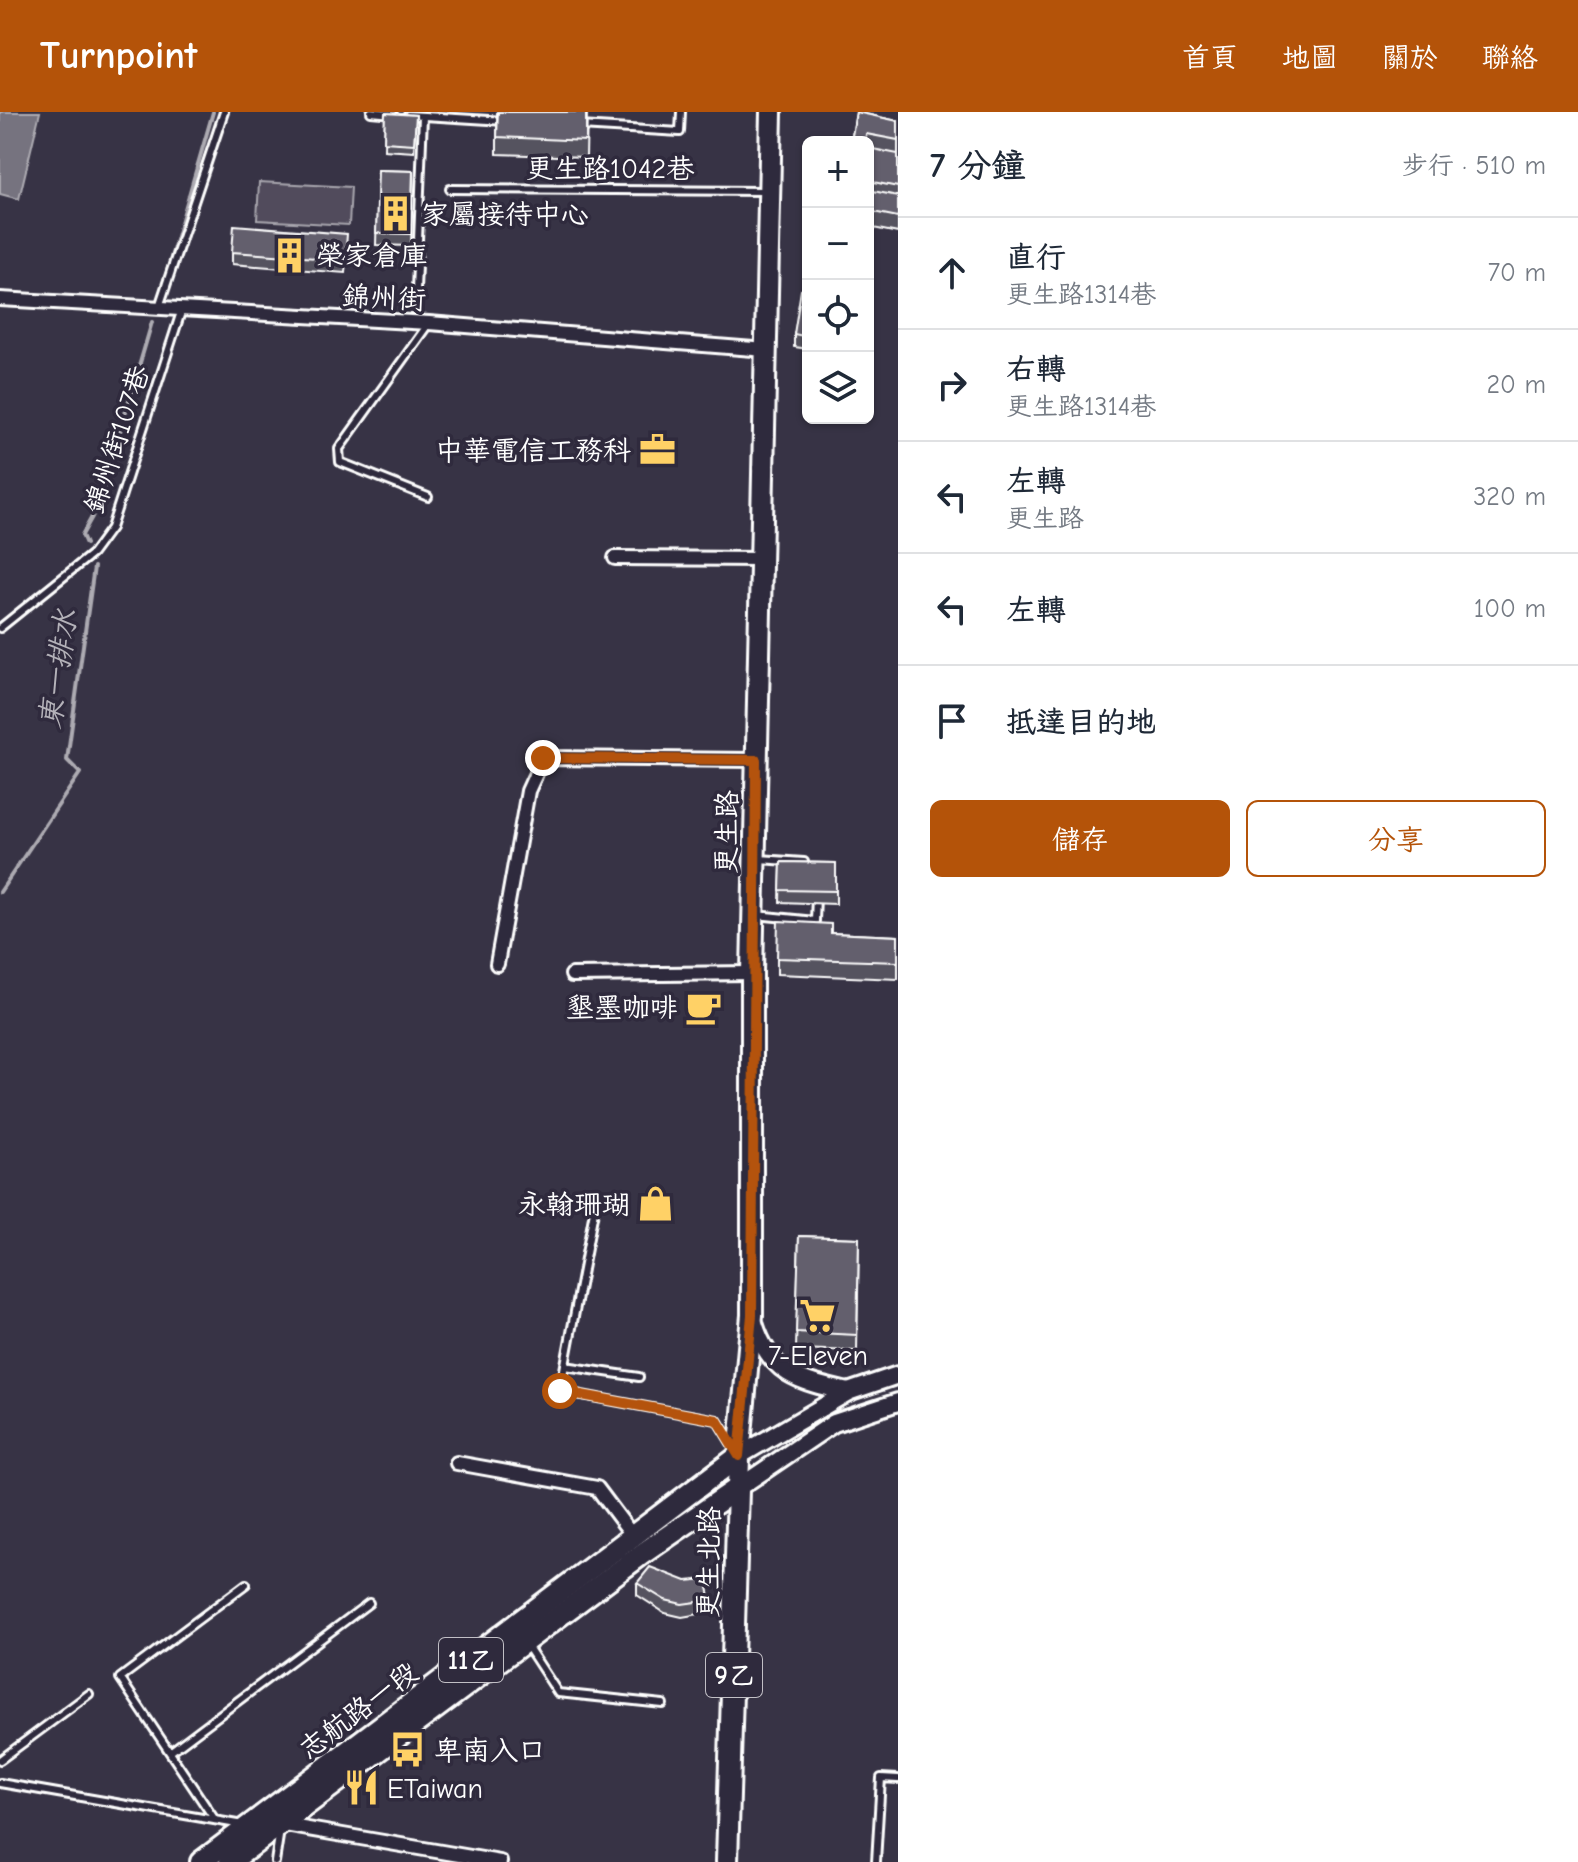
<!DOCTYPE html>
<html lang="zh-TW">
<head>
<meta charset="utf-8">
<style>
  :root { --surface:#fff; --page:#f2f2f3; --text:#1f2937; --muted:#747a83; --line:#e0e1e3; --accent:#b45309 }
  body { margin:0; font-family:"Comic Neue","LXGW WenKai TC",sans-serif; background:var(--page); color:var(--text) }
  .controls { position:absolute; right:24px; top:24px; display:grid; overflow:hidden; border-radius:12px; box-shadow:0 2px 6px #0004 }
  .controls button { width:72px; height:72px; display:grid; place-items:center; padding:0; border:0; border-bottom:2px solid var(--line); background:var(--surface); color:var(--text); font:40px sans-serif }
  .stop { position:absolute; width:24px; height:24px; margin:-18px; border:6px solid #b45309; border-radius:50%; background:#fff }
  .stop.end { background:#b45309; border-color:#fff; box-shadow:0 2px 8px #0008 }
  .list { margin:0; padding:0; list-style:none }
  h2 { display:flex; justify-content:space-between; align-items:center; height:104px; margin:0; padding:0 32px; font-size:34px }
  h2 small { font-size:26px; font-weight:400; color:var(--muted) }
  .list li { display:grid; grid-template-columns:52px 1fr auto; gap:24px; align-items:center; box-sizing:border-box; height:112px; padding:0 32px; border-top:2px solid var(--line) }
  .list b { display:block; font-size:30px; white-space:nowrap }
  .list p { margin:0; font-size:26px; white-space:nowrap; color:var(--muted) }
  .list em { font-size:26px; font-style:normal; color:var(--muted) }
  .actions { display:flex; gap:16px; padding:24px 32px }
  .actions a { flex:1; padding:18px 0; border:2px solid var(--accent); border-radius:12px; text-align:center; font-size:28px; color:var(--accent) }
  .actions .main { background:var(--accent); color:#fff }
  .icon { flex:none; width:44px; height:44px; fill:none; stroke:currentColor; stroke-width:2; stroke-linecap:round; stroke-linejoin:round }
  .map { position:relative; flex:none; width:898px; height:1750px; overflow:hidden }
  header { display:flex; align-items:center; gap:48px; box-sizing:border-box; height:112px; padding:0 40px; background:var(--accent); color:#fff }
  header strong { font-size:38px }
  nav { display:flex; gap:44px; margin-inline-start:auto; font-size:28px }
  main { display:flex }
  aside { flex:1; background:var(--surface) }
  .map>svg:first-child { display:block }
  .green { fill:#514c5c; stroke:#a8a6ae; stroke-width:2 }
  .water { fill:#76737f; stroke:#adabb2; stroke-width:2 }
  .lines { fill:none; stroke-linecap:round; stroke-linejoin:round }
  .stream { stroke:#adabb2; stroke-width:4 }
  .service-casing { stroke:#fff; stroke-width:12 }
  .minor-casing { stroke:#fff; stroke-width:18 }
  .tertiary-casing { stroke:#fff; stroke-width:22 }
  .primary-casing { stroke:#fff; stroke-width:26 }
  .service { stroke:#2f2a3d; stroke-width:6 }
  .minor { stroke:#2f2a3d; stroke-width:12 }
  .tertiary { stroke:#2f2a3d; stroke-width:16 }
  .primary { stroke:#2f2a3d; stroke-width:20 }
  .wall { fill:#55525e; stroke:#fff; stroke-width:2 }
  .building { fill:#635f6d; stroke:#fff; stroke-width:2 }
  .route { stroke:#b45309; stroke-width:10 }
  .labels { text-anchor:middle; stroke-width:7; stroke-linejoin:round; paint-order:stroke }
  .shield { fill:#2f2a3d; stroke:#c1bfc5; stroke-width:2 }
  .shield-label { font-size:26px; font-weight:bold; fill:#fff }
  .street-label { font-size:28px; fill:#fff; stroke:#2f2a3d }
  .poi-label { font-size:28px; fill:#fff; stroke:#2f2a3d; text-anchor:start }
  .water-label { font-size:30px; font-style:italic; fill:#b4b2b9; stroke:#2f2a3d }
</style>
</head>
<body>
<header>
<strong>Turnpoint</strong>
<nav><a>首頁</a><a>地圖</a><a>關於</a><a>聯絡</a></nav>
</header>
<main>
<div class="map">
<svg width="898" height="1750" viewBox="0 0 898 1750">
  <rect width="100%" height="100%" fill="#373345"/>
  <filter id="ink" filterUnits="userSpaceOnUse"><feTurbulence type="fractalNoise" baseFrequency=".0125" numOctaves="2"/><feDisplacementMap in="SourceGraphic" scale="16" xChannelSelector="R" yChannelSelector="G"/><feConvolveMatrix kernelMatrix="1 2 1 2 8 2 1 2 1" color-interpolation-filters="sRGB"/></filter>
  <g filter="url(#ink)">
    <polygon class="green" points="259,70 351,75 349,113 257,108"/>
    <polygon class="water" points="0,0 40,0 19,87 0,82"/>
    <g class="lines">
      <g class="stream">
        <polyline points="159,187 213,0"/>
        <polyline points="86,432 82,423 98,394 152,210"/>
        <polyline points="0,780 80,661 67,648 94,455"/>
      </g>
      <defs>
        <g id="service">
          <polyline points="371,0 393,2"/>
          <polyline points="408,3 505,9"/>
          <polyline points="580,14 680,20 681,0"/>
          <polyline points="450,77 766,79"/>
          <polyline points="416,178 423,4"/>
          <polyline points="159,195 224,0"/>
          <polyline points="428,385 340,350 339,337 429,211"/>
          <polyline points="0,516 92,442 111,416 181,200"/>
          <polyline points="759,747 804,750"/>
          <polyline points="756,803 815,809 816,784"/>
          <polyline points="595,1094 560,1279 717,1308 733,1334"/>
          <polyline points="565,1254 639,1265"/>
          <polyline points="526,1532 558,1581 663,1592"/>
          <polyline points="170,1640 369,1491"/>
          <polyline points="0,1648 89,1582"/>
          <polyline points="0,1671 243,1713"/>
          <polyline points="215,1708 120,1566 246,1472"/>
          <polyline points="275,1750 280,1718"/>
          <polyline points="876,1750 881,1666 898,1667"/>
        </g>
        <g id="minor">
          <polyline points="0,187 429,211 766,238"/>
          <polyline points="615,446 763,447"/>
          <polyline points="497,852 528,679 543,646 756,648"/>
          <polyline points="572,863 752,861"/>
          <polyline points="457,1351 597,1376 633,1424"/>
          <polyline points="279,1712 500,1750"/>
        </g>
        <g id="tertiary">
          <path d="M 754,1211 C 770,1263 799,1269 848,1280"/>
          <polyline points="739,1344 848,1280 898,1263"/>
          <polyline points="738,1376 834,1311 898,1290"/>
        </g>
        <g id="primary">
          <polyline points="201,1750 739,1344"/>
          <polyline points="230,1750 642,1442 738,1376"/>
          <polyline points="727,1750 739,1344 752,1203 752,861 771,0"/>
        </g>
      </defs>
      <use href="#service" class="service-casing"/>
      <use href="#minor" class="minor-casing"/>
      <use href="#tertiary" class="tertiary-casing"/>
      <use href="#primary" class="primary-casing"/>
      <use href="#service" class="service"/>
      <use href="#minor" class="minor"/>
      <use href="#tertiary" class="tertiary"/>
      <use href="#primary" class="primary"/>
    </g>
    <g class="wall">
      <polygon points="497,0 587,0 586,45 497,42"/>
      <polygon points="856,0 898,9 898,121 868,115 868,30 851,30"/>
      <polygon points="385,1 416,3 414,40 384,38"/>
      <polygon points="378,58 413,59 411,134 376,133"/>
      <polygon points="347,134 345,161 232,152 232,140"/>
      <polygon points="808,179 808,237 794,235 794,222"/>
      <polygon points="781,750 836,751 836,792 780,790"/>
      <polygon points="831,821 898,824 898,867 777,862 777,846"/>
      <polygon points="799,1124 859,1126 857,1239 796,1237"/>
      <polygon points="637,1471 711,1488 711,1500 682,1505 665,1501 637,1483"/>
    </g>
    <g class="building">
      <polygon points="498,0 586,0 586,29 497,25"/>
      <polygon points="856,0 898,9 898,28 866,22 865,30 851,30"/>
      <polygon points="385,1 416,3 414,32 384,30"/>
      <polygon points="868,36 898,42 898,75 868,69"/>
      <polygon points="378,58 413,59 411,122 376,121"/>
      <polygon points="868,78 898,84 898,105 868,99"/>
      <polygon points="234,113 347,122 345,148 232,140"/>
      <polygon points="801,178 808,179 808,225 794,222"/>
      <polygon points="781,750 836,751 836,779 780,778"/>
      <polygon points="778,809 831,812 831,821 898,824 898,850 777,846"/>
      <polygon points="799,1124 859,1126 857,1223 796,1220"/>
      <polygon points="650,1455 686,1469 706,1467 711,1488 682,1492 665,1488 637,1471"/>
    </g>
  </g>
  <g class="lines" filter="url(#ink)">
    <polyline class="route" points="543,646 756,648 752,1203 739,1344 717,1308 560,1279"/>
  </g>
  <defs>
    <symbol id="building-bare" viewBox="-9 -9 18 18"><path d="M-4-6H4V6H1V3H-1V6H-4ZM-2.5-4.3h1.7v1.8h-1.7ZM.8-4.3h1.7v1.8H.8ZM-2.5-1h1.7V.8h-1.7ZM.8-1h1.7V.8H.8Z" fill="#ffd166" stroke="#2f2a3d" stroke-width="2.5" paint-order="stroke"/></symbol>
    <symbol id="office-bare" viewBox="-9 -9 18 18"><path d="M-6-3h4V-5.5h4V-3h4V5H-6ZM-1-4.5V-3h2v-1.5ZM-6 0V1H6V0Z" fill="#ffd166" stroke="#2f2a3d" stroke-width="2.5" paint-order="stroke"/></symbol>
    <symbol id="cafe-bare" viewBox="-9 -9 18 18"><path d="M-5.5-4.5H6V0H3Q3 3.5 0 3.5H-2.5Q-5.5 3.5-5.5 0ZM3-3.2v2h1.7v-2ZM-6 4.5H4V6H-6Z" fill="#ffd166" stroke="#2f2a3d" stroke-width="2.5" paint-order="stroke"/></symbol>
    <symbol id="shop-bare" viewBox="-9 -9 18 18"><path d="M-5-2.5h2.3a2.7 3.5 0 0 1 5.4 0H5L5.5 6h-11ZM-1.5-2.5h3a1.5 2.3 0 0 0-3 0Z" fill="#ffd166" stroke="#2f2a3d" stroke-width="2.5" paint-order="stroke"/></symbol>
    <symbol id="supermarket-bare" viewBox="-9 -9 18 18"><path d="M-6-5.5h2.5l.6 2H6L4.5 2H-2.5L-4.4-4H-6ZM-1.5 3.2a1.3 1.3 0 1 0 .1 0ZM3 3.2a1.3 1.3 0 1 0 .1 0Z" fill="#ffd166" stroke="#2f2a3d" stroke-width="2.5" paint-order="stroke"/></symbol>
    <symbol id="bus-bare" viewBox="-9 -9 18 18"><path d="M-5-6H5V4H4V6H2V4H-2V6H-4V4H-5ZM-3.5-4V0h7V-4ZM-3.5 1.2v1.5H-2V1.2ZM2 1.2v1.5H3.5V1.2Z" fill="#ffd166" stroke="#2f2a3d" stroke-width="2.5" paint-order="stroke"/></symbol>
    <symbol id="restaurant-bare" viewBox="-9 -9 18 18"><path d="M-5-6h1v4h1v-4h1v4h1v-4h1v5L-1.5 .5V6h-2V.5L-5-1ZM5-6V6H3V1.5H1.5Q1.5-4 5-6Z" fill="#ffd166" stroke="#2f2a3d" stroke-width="2.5" paint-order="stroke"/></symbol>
  </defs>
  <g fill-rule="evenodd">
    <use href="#building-bare" x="370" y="76" width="51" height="51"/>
    <use href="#building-bare" x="264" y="118" width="51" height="51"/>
    <use href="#office-bare" x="632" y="312" width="51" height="51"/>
    <use href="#cafe-bare" x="678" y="870" width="51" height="51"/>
    <use href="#shop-bare" x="630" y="1066" width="51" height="51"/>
    <use href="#supermarket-bare" x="792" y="1178" width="51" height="51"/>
    <use href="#bus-bare" x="382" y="1612" width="51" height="51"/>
    <use href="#restaurant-bare" x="336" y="1650" width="51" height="51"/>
  </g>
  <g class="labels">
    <g class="shield">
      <rect x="439" y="1526" width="64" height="44" rx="6"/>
      <rect x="706" y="1541" width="56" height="44" rx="6"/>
    </g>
    <g class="shield-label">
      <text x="471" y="1557">11乙</text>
      <text x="734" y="1572">9乙</text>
    </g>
    <g class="street-label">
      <text x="610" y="66">更生路1042巷</text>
      <text transform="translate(384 185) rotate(3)" y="10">錦州街</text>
      <text transform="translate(116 327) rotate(-72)" y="10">錦州街107巷</text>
      <text transform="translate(726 720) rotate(-89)" y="10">更生路</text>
      <text transform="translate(708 1450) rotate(-89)" y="10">更生北路</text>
      <text transform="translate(358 1598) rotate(-37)" y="10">志航路一段</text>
    </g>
    <g class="poi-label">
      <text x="421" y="112">家屬接待中心</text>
      <text x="316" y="153">榮家倉庫</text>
      <text x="631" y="348" text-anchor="end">中華電信工務科</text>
      <text x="678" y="905" text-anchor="end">墾墨咖啡</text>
      <text x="630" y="1102" text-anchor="end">永翰珊瑚</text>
      <text x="818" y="1253" text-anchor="middle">7-Eleven</text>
      <text x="434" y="1648">卑南入口</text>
      <text x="387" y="1686">ETaiwan</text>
    </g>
    <g class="water-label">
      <text transform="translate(58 557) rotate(-82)" y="10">東一排水</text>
    </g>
  </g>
</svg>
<div class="controls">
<button>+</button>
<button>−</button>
<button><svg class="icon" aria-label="locate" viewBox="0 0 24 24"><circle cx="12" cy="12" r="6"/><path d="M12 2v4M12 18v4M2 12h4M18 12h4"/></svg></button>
<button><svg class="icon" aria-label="layers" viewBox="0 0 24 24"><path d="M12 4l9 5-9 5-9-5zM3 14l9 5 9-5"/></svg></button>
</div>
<div class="stop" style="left:560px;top:1279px"></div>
<div class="stop end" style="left:543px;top:646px"></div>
</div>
<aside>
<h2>7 分鐘<small>步行 · 510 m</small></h2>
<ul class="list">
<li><svg class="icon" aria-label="ahead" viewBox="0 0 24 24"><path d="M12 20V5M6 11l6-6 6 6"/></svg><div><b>直行</b><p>更生路1314巷</p></div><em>70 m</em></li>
<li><svg class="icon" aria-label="right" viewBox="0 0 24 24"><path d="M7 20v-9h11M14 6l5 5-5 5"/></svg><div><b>右轉</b><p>更生路1314巷</p></div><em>20 m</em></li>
<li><svg class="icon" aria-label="left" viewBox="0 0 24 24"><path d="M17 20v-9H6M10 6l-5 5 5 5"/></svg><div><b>左轉</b><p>更生路</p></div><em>320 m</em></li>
<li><svg class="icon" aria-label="left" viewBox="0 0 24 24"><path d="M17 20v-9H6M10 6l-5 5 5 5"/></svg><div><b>左轉</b></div><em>100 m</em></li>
<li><svg class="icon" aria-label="arrive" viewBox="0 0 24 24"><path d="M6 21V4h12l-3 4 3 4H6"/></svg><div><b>抵達目的地</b></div></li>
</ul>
<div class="actions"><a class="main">儲存</a><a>分享</a></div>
</aside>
</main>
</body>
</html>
